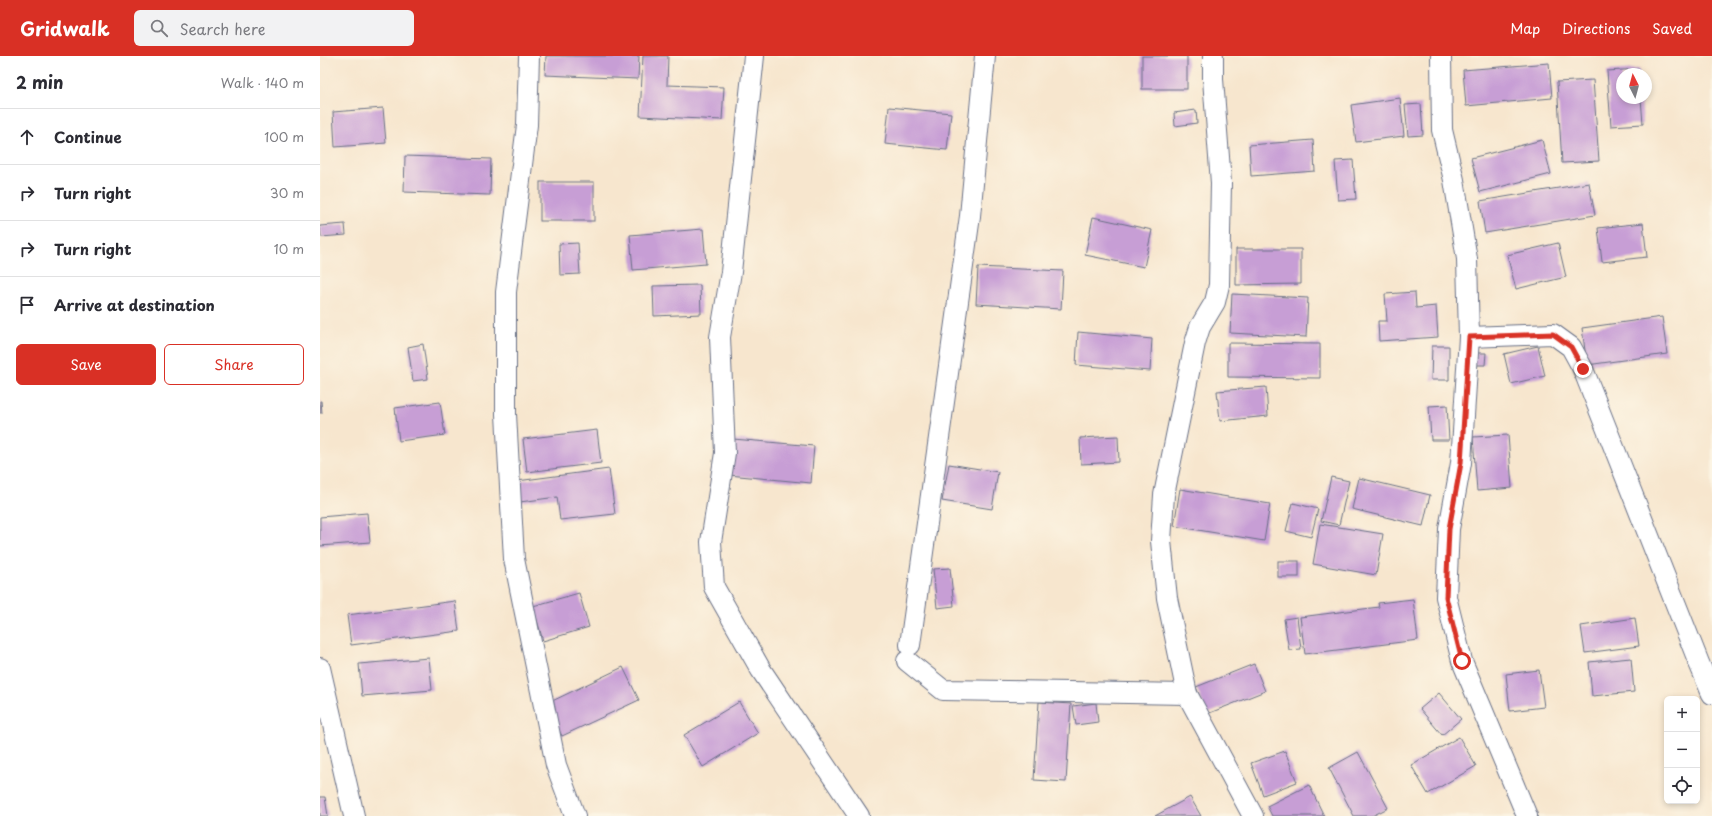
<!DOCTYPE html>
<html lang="en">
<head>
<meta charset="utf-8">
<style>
  :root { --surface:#fff; --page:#f2f2f3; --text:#2b2b33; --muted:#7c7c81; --line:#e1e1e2; --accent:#d93025 }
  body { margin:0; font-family:"Playpen Sans",sans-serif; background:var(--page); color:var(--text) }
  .controls { position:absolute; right:12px; bottom:12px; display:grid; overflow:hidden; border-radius:6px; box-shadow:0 2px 6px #0003 }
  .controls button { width:36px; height:36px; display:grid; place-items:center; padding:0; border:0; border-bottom:1px solid var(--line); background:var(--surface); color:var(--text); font:20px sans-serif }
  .compass { position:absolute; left:1296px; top:12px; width:36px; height:36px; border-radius:50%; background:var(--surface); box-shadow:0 2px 6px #0003; rotate:354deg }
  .stop { position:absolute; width:12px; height:12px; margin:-9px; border:3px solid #d93025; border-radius:50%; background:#fff }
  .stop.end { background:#d93025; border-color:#fff; box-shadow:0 1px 4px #0008 }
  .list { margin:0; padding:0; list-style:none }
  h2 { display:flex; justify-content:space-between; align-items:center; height:52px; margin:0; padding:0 16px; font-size:17px }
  h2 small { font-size:13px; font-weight:400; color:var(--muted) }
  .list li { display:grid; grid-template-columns:26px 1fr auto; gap:12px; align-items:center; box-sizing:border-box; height:56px; padding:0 16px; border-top:1px solid var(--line) }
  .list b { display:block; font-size:15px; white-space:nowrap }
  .list em { font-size:13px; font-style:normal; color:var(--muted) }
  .actions { display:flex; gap:8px; padding:12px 16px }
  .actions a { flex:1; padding:9px 0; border:1px solid var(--accent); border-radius:6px; text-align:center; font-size:14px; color:var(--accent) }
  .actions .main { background:var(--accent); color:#fff }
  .icon { flex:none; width:22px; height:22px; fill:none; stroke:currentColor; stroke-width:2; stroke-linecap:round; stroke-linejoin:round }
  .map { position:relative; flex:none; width:1392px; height:760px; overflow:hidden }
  header { display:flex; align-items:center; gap:24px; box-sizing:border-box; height:56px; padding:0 20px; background:var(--accent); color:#fff }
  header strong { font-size:19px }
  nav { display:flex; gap:22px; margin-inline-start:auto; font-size:14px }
  .search { width:280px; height:36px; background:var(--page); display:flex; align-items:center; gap:10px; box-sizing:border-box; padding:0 14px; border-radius:6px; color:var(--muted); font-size:15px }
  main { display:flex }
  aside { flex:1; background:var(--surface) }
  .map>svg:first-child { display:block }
  .building { fill:#c79ed5 }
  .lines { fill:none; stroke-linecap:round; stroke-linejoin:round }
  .street-casing { stroke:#686f85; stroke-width:22 }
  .street { stroke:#fff; stroke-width:20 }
  .route { stroke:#d93025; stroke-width:5 }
</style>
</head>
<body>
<header>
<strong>Gridwalk</strong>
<div class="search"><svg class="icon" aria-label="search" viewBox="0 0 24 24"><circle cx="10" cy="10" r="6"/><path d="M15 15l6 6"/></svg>Search here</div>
<nav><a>Map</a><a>Directions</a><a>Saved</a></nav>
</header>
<main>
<aside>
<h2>2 min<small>Walk · 140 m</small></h2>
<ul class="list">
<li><svg class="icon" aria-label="ahead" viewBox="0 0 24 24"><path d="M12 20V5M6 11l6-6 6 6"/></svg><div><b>Continue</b></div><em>100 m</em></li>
<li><svg class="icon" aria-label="right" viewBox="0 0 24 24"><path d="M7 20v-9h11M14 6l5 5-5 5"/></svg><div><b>Turn right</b></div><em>30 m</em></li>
<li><svg class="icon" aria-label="right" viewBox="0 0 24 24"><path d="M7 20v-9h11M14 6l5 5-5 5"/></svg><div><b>Turn right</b></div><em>10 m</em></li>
<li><svg class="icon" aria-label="arrive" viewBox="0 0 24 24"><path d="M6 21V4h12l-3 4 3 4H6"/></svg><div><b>Arrive at destination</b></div></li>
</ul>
<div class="actions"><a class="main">Save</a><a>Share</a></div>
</aside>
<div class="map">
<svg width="1392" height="760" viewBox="0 0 1392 760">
  <rect width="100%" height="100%" fill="#fcf5e5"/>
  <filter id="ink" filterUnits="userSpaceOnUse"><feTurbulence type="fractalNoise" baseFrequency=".025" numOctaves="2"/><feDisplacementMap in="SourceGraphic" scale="8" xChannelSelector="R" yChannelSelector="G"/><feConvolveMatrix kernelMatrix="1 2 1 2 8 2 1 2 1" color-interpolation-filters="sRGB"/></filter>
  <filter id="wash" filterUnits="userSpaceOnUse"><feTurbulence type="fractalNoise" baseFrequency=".012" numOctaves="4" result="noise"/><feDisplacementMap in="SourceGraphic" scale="16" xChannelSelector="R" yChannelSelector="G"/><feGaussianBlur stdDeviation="0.9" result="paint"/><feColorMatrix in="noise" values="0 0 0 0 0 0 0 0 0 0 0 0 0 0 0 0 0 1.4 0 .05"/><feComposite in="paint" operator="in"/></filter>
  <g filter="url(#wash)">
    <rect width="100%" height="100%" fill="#f7e6ce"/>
    <g id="blocks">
      <g class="building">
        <polygon points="226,0 319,0 318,23 225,19"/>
        <polygon points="323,0 348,0 347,29 404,31 402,64 320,60"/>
        <rect x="822" y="0" width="45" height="33"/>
        <polygon points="1229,7 1232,42 1146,50 1143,14"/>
        <polygon points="1319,13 1320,18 1302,18 1302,42 1321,42 1323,68 1291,70 1287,15"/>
        <polygon points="1273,24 1279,105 1242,107 1237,26"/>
        <polygon points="1080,42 1084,80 1036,86 1031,49"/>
        <polygon points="1101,48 1103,79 1088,80 1085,49"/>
        <polygon points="569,51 631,57 627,94 565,88"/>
        <polygon points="63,52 66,87 15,91 13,56"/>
        <polygon points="876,54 877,67 855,70 854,57"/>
        <polygon points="993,84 995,115 931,120 929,89"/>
        <polygon points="1222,84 1231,118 1160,136 1151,102"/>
        <polygon points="85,100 171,103 170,139 84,136"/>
        <polygon points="1033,104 1036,143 1018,144 1015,105"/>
        <rect x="220" y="126" width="54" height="39"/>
        <polygon points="1269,127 1275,159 1165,177 1160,145"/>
        <polygon points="773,161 832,174 824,211 765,199"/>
        <polygon points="1323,167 1327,201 1282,206 1278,172"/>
        <polygon points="25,168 26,179 1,181 0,170"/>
        <polygon points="383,173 386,208 313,214 310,179"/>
        <polygon points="258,187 260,218 240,219 239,188"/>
        <polygon points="1238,187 1246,221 1196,233 1187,199"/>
        <polygon points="916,193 981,193 981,228 916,229"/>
        <polygon points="658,211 743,215 741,253 656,248"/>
        <polygon points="380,229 381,258 334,260 333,230"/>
        <polygon points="1095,236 1096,252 1116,250 1118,281 1059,285 1058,265 1067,265 1065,238"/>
        <polygon points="912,238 988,242 986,281 910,277"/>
        <polygon points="1342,261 1347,298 1267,309 1262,272"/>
        <polygon points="758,276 832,283 830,315 756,309"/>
        <polygon points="908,287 1000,288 1000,322 908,321"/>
        <polygon points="103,288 108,323 93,325 88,291"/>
        <polygon points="1112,290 1129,290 1129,324 1111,324"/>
        <polygon points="1218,290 1225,320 1191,328 1184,298"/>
        <polygon points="1150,297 1166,297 1165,309 1150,309"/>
        <polygon points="946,331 948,360 900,365 897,335"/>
        <polygon points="0,345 1,345 2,357 0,357"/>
        <polygon points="120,346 125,379 79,385 75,352"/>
        <polygon points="1127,349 1129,384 1111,384 1109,350"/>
        <polygon points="277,374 281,407 207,416 203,383"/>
        <polygon points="1188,379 1192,432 1157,435 1153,381"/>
        <polygon points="798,380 799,406 761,408 760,382"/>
        <polygon points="413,383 494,390 491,427 409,419"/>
        <polygon points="629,408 678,416 672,453 622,445"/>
        <polygon points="289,413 295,458 240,464 237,441 200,446 197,425"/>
        <polygon points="1011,421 1029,425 1019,469 1001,465"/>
        <polygon points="1039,422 1110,439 1103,470 1032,453"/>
        <polygon points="860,433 950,448 944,485 854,470"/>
        <polygon points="973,447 998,453 991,481 966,475"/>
        <polygon points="47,457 50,486 0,490 0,461"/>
        <polygon points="1000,468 1063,478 1056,519 993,508"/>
        <rect x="958" y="505" width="21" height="16"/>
        <polygon points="630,512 634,550 617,552 613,513"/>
        <polygon points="259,537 269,571 223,585 213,550"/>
        <polygon points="1093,543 1098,584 985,598 980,561 1059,551 1058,547"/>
        <polygon points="135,545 139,575 31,589 27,559"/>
        <polygon points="977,561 981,593 969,594 964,563"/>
        <polygon points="1315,562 1319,590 1265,597 1261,570"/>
        <polygon points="109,602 112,634 42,640 39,608"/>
        <polygon points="1311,602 1314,636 1272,640 1269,606"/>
        <polygon points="934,608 945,635 887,658 876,631"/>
        <polygon points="303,611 319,644 242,680 226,648"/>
        <polygon points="1219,614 1224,651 1190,655 1186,618"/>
        <polygon points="1119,637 1141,663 1122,679 1100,653"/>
        <polygon points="419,646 438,677 383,711 364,679"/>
        <polygon points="719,646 751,648 746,726 714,724"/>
        <polygon points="776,647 778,666 756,669 753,650"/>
        <polygon points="1139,681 1156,710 1108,738 1091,709"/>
        <polygon points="965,695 977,726 943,739 931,707"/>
        <polygon points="1038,696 1068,752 1052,760 1034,760 1009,712"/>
        <polygon points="989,729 1004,760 952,760 947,750"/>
        <polygon points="0,741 5,741 8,760 0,760"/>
        <polygon points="870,741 881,760 835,760"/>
      </g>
    </g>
  </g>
  <g filter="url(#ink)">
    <use href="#blocks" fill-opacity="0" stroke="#686f85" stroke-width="1"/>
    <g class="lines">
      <defs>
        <g id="street">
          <polyline points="209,0 207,69 186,236 186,358 194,503 236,709 255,760"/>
          <polyline points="434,0 411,216 400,281 405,397 391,486 394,531 441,614 539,760"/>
          <polyline points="893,0 893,23 901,127 899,229 895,246 880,271 875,287 844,439 841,485 847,542 867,638 933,760"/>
          <polyline points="1121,0 1122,74 1134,124 1147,203 1149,281 1141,407 1129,473 1126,541 1142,605 1207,760"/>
          <polyline points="1149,281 1233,278 1251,291 1263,313 1379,607 1392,638"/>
          <polyline points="590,589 650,160 665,0"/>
          <polyline points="587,605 623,634 867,638"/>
          <polyline points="0,612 34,760"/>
        </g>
      </defs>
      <use href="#street" class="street-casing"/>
      <use href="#street" class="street"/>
    </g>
  </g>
  <g class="lines" filter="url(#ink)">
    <polyline class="route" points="1142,605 1126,541 1129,473 1141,407 1149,281 1233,278 1251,291 1263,313"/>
  </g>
</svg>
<div class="controls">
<button>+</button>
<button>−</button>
<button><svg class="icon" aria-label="locate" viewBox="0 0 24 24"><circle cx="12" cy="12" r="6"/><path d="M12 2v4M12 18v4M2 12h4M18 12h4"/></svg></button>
</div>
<svg class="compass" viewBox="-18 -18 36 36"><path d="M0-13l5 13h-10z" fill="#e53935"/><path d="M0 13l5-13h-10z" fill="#7c7c81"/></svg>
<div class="stop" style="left:1142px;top:605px"></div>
<div class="stop end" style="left:1263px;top:313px"></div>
</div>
</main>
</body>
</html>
